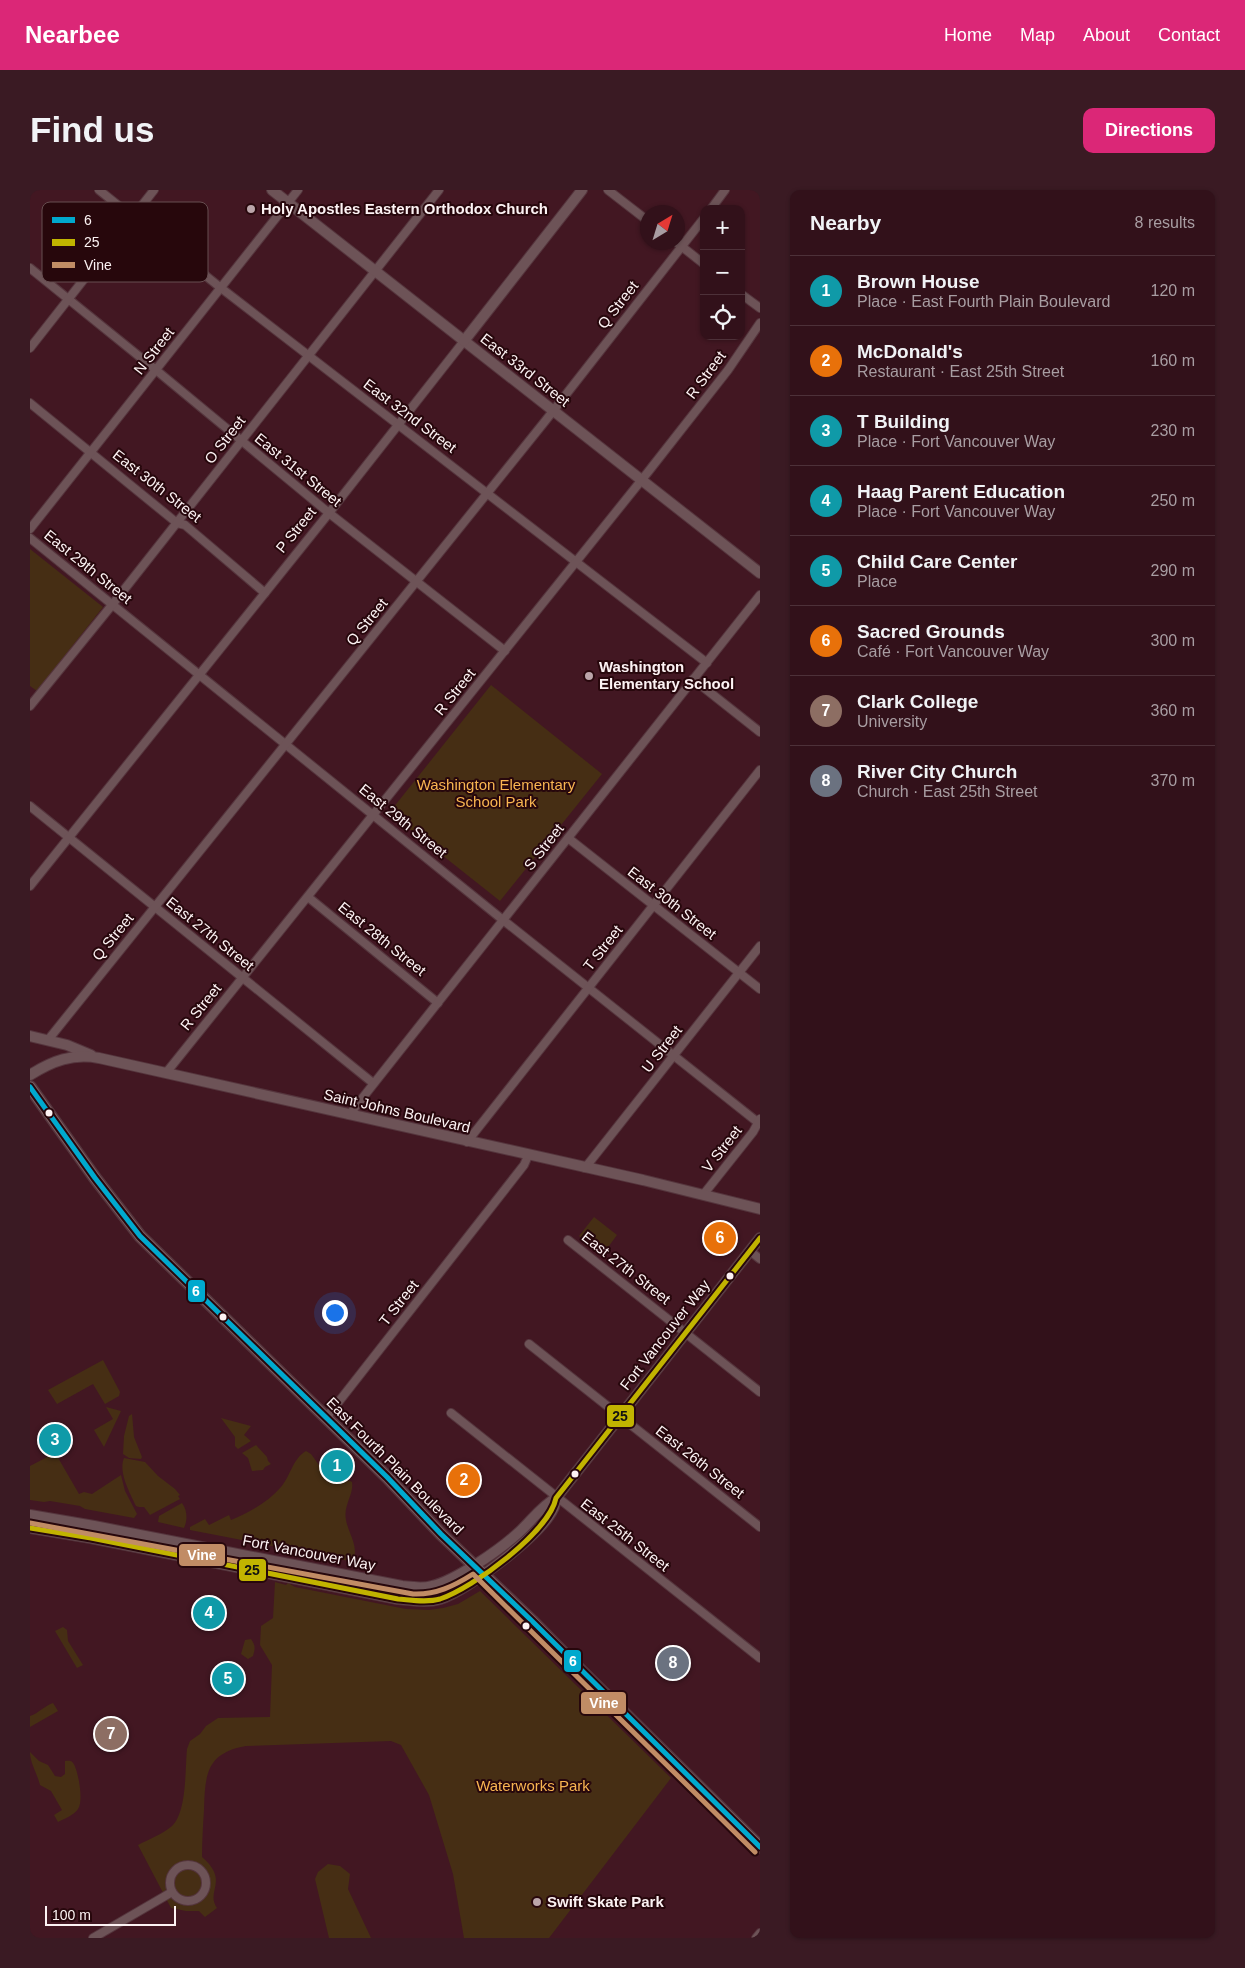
<!DOCTYPE html>
<html lang="en">
<head>
<meta charset="utf-8">
<style>
  :root { --surface:#32111a; --page:#3a1a23; --text:#f1f3f6; --muted:#a89da2; --line:#4d3139; --accent:#db2777 }
  body { margin:0; font-family:Arial,sans-serif; background:var(--page); color:var(--text) }
  .controls { position:absolute; right:15px; top:15px; display:grid; overflow:hidden; border-radius:10px; box-shadow:0 1px 4px #0004 }
  .controls button { width:45px; height:45px; display:grid; place-items:center; padding:0; border:0; border-bottom:1px solid var(--line); background:var(--surface); color:var(--text); font:25px sans-serif }
  .compass { position:absolute; left:610px; top:15px; width:45px; height:45px; border-radius:50%; background:var(--surface); box-shadow:0 1px 4px #0004; rotate:38deg }
  .scale { position:absolute; left:15px; bottom:12px; width:131px; box-sizing:border-box; padding-left:5px; border:2px solid #fcf2f3; border-top:0; font-size:14px; line-height:18px; white-space:nowrap; color:#fcf2f3; -webkit-text-stroke:4px #27070c; paint-order:stroke }
  .you { position:absolute; left:304px; top:1122px; width:18px; height:18px; margin:-12px; border:4px solid #fff; border-radius:50%; background:#1a73e8; box-shadow:0 0 0 8px #1a73e833 }
  .badge { display:grid; place-items:center; width:32px; height:32px; border-radius:50%; background:var(--accent); color:#fff; font-size:16px; font-weight:700 }
  .pin { position:absolute; translate:-50% -50%; border:2px solid #fff; box-shadow:0 1px 5px #0006 }
  .list { margin:0; padding:0; list-style:none }
  h2 { display:flex; justify-content:space-between; align-items:center; height:65px; margin:0; padding:0 20px; font-size:21px }
  h2 small { font-size:16px; font-weight:400; color:var(--muted) }
  .list li { display:grid; grid-template-columns:32px 1fr auto; gap:15px; align-items:center; box-sizing:border-box; height:70px; padding:0 20px; border-top:1px solid var(--line) }
  .list b { display:block; font-size:19px; white-space:nowrap }
  .list p { margin:0; font-size:16px; white-space:nowrap; color:var(--muted) }
  .list em { font-size:16px; font-style:normal; color:var(--muted) }
  .icon { flex:none; width:28px; height:28px; fill:none; stroke:currentColor; stroke-width:2; stroke-linecap:round; stroke-linejoin:round }
  .map { position:relative; flex:none; width:730px; height:1748px; overflow:hidden; border-radius:10px }
  header { display:flex; align-items:center; gap:30px; box-sizing:border-box; height:70px; padding:0 25px; background:var(--accent); color:#fff }
  header strong { font-size:24px }
  nav { display:flex; gap:28px; margin-inline-start:auto; font-size:18px }
  .intro { display:flex; align-items:center; justify-content:space-between; box-sizing:border-box; height:120px; padding:0 30px }
  h1 { margin:0; font-size:35px }
  .button { padding:12px 22px; border-radius:10px; background:var(--accent); color:#fff; font-size:18px; font-weight:700 }
  main { display:flex; gap:30px; padding:0 30px }
  aside { flex:1; background:var(--surface); border-radius:10px; box-shadow:0 1px 4px #0004 }
  .map>svg:first-child { display:block }
  .green { fill:#462e14 }
  .lines { fill:none; stroke-linecap:round; stroke-linejoin:round }
  .minor-casing { stroke:#55353d; stroke-width:10 }
  .tertiary-casing { stroke:#55353d; stroke-width:12 }
  .secondary-casing { stroke:#55353d; stroke-width:14 }
  .minor { stroke:#6d5357; stroke-width:8 }
  .tertiary { stroke:#6d5357; stroke-width:10 }
  .secondary { stroke:#7b5c60; stroke-width:11 }
  .bus-1-casing { stroke:#27070c; stroke-width:9 }
  .bus-2-casing { stroke:#27070c; stroke-width:9 }
  .bus-3-casing { stroke:#27070c; stroke-width:9 }
  .bus-1 { stroke:#00a9ce; stroke-width:5 }
  .bus-2 { stroke:#c1b400; stroke-width:5 }
  .bus-3 { stroke:#c18c65; stroke-width:5 }
  .poi-dot { fill:#bba5aa; stroke:#27070c; stroke-width:2 }
  .bus-dot { fill:#fcf2f3; stroke:#27070c; stroke-width:2 }
  .labels { text-anchor:middle; stroke-width:4; stroke-linejoin:round; paint-order:stroke }
  .poi-label { font-size:15px; font-weight:bold; fill:#fcf2f3; stroke:#27070c; text-anchor:start }
  .street-label { font-size:15px; fill:#fcf2f3; stroke:#27070c }
  .park-label { font-size:15px; fill:#f8b551; stroke:#27070c }
  .key { fill:#27070c; stroke:#674e51; stroke-width:1 }
  .key-label { font-size:14px; fill:#fcf2f3 }
  .line-badge { stroke:#27070c; stroke-width:2 }
  .badge-label { font-size:14px; text-anchor:middle; font-weight:bold; fill:#fff }
  .pale-badge-label { font-size:14px; text-anchor:middle; font-weight:bold; fill:#111 }
</style>
</head>
<body>
<header>
<strong>Nearbee</strong>
<nav><a>Home</a><a>Map</a><a>About</a><a>Contact</a></nav>
</header>
<div class="intro"><h1>Find us</h1><a class="button">Directions</a></div>
<main>
<div class="map">
<svg width="730" height="1748" viewBox="0 0 730 1748">
  <rect width="100%" height="100%" fill="#421722"/>
  <g class="green">
    <polygon points="0,359 73,417 7,501 0,496"/>
    <polygon points="461,495 572,584 470,711 359,623"/>
    <polygon points="564,1027 587,1045 573,1064 549,1046"/>
    <polygon points="73,1170 90,1202 89,1206 75,1214 63,1194 27,1214 18,1200"/>
    <polygon points="76,1217 91,1221 74,1257 64,1240 83,1229"/>
    <polygon points="102,1224 104,1247 112,1267 111,1269 99,1268 93,1264 94,1246 99,1226"/>
    <polygon points="191,1228 221,1236 214,1245 221,1251 208,1259 205,1256 205,1247"/>
    <polygon points="226,1255 237,1267 238,1271 241,1274 235,1277 233,1280 222,1281 218,1268 212,1263"/>
    <path d="M 276,1261 L 281,1264 L 299,1289 C 306,1293 315,1288 322,1292 C 324,1305 313,1315 316,1330 C 318,1342 328,1355 324,1368 L 319,1371 L 160,1340 L 160,1337 L 175,1329 L 179,1335 L 199,1325 L 201,1330 C 220,1322 238,1312 251,1297 C 260,1287 263,1268 276,1261 Z"/>
    <polygon points="21,1265 27,1266 49,1304 54,1302 62,1304 91,1285 95,1301 107,1324 104,1328 55,1319 50,1316 20,1311 14,1312 0,1310 0,1276"/>
    <path d="M 94,1268 L 115,1272 L 128,1286 L 145,1299 L 150,1305 L 148,1306 L 150,1309 L 120,1325 L 114,1317 L 109,1317 L 106,1316 C 100,1303 88,1282 94,1268 Z"/>
    <path d="M 152,1313 C 157,1320 158,1329 154,1338 L 128,1332 L 129,1326 Z"/>
    <path d="M 245,1392 L 256,1395 L 258,1393 L 265,1397 L 376,1419 L 399,1420 L 413,1418 L 428,1414 L 450,1401 L 641,1588 L 519,1748 L 434,1748 L 423,1684 L 399,1605 L 371,1555 L 361,1551 L 216,1556 C 176,1563 175,1585 174,1620 C 173,1636 172,1651 172,1667 C 200,1691 175,1701 187,1718 L 175,1727 L 169,1721 L 156,1721 L 141,1718 L 108,1655 C 119,1649 133,1644 142,1636 C 157,1622 155,1579 157,1559 L 160,1551 L 170,1544 L 176,1536 L 188,1528 L 240,1527 L 242,1475 L 230,1455 L 231,1436 L 243,1428 Z"/>
    <polygon points="33,1437 37,1440 38,1451 53,1475 47,1478 25,1441"/>
    <path d="M 221,1449 C 226,1456 225,1459 223,1466 L 218,1469 L 211,1464 L 215,1450 Z"/>
    <path d="M 23,1513 L 28,1521 L 0,1537 L 0,1526 C 9,1523 14,1516 23,1513 Z"/>
    <path d="M 0,1562 L 9,1571 L 18,1575 L 25,1586 L 31,1587 L 35,1584 L 35,1571 C 38,1571 41,1570 43,1573 C 48,1579 54,1611 48,1619 C 44,1625 34,1629 28,1632 L 24,1625 L 32,1620 L 21,1601 L 10,1595 C 7,1583 0,1573 0,1562 Z"/>
    <polygon points="298,1674 310,1676 320,1684 318,1699 341,1748 299,1748 285,1689 288,1682"/>
  </g>
  <g class="lines">
    <defs>
      <g id="minor">
        <polyline points="69,0 191,98 677,473"/>
        <polyline points="578,0 618,31"/>
        <polyline points="681,19 695,0"/>
        <polyline points="646,52 674,74"/>
        <polyline points="0,78 126,180 299,323 475,461"/>
        <polyline points="711,104 730,118"/>
        <polyline points="0,158 124,0"/>
        <polyline points="0,213 147,333 155,335 235,403"/>
        <polyline points="0,339 268,0"/>
        <polyline points="0,348 473,730 730,934"/>
        <polyline points="663,489 730,542"/>
        <polyline points="0,516 82,415 409,0"/>
        <polyline points="0,616 343,893"/>
        <polyline points="538,648 730,799"/>
        <polyline points="0,696 299,323 434,151"/>
        <polyline points="278,707 408,813"/>
        <polyline points="18,850 516,230 674,28"/>
        <polyline points="136,883 618,282 698,180 730,133"/>
        <polyline points="319,925 730,405"/>
        <polyline points="437,952 730,580"/>
        <polyline points="555,978 730,756"/>
        <polyline points="673,1005 723,942 730,929"/>
        <polyline points="538,1050 730,1202"/>
        <polyline points="720,1061 730,1069"/>
        <polyline points="499,1154 730,1337"/>
        <polyline points="421,1223 730,1468"/>
        <polyline points="296,1228 494,975 498,966"/>
        <circle cx="158" cy="1693" r="18"/>
        <polyline points="63,1748 142,1702"/>
        <polyline points="726,1748 730,1743"/>
      </g>
      <g id="tertiary">
        <polyline points="242,0 730,383"/>
        <polyline points="434,151 552,0"/>
        <polyline points="0,846 37,855 61,865"/>
        <path d="M 0,885 C 22,871 43,863 69,868 L 613,990 L 730,1019"/>
        <path d="M 0,1325 L 64,1336 L 372,1396 C 382,1397 392,1399 402,1396 C 425,1391 469,1360 487,1344 C 501,1332 510,1317 526,1308 L 730,1048"/>
        <path d="M 0,1338 L 61,1348 L 368,1409 C 382,1410 397,1413 410,1409 C 438,1400 511,1345 523,1319 C 525,1316 525,1311 526,1308"/>
      </g>
      <polyline id="secondary" points="0,897 65,988 110,1046 357,1287 411,1344 502,1431 542,1472 730,1657"/>
    </defs>
    <use href="#minor" class="minor-casing"/>
    <use href="#tertiary" class="tertiary-casing"/>
    <use href="#secondary" class="secondary-casing"/>
    <use href="#minor" class="minor"/>
    <use href="#tertiary" class="tertiary"/>
    <use href="#secondary" class="secondary"/>
    <defs>
      <polyline id="bus-1" points="0,897 65,988 110,1046 357,1287 411,1344 502,1431 730,1657"/>
      <path id="bus-2" d="M 0,1338 L 61,1348 L 368,1409 C 381,1410 397,1413 410,1409 C 443,1398 519,1342 526,1308 L 730,1048"/>
      <path id="bus-3" d="M 0,1333 L 383,1404 C 406,1405 424,1396 443,1384 L 725,1662"/>
    </defs>
    <use href="#bus-1" class="bus-1-casing"/>
    <use href="#bus-2" class="bus-2-casing"/>
    <use href="#bus-3" class="bus-3-casing"/>
    <use href="#bus-1" class="bus-1"/>
    <use href="#bus-2" class="bus-2"/>
    <use href="#bus-3" class="bus-3"/>
  </g>
  <g class="poi-dot">
    <circle cx="221" cy="19" r="5"/>
    <circle cx="559" cy="486" r="5"/>
    <circle cx="507" cy="1712" r="5"/>
  </g>
  <g class="bus-dot">
    <circle cx="19" cy="923" r="4.5"/>
    <circle cx="700" cy="1086" r="4.5"/>
    <circle cx="193" cy="1127" r="4.5"/>
    <circle cx="545" cy="1284" r="4.5"/>
    <circle cx="496" cy="1436" r="4.5"/>
  </g>
  <g class="labels">
    <g class="poi-label">
      <text x="231" y="24">Holy Apostles Eastern Orthodox Church</text>
      <text x="569" y="482">Washington<tspan x="569" dy="17">Elementary School</tspan></text>
      <text x="517" y="1717">Swift Skate Park</text>
    </g>
    <g class="street-label">
      <text transform="translate(588 115) rotate(-52)" y="5">Q Street</text>
      <text transform="translate(124 161) rotate(-52)" y="5">N Street</text>
      <text transform="translate(495 180) rotate(38)" y="5">East 33rd Street</text>
      <text transform="translate(676 185) rotate(-53)" y="5">R Street</text>
      <text transform="translate(380 226) rotate(37)" y="5">East 32nd Street</text>
      <text transform="translate(195 250) rotate(-52)" y="5">O Street</text>
      <text transform="translate(268 280) rotate(39)" y="5">East 31st Street</text>
      <text transform="translate(127 296) rotate(38)" y="5">East 30th Street</text>
      <text transform="translate(266 340) rotate(-51)" y="5">P Street</text>
      <text transform="translate(58 377) rotate(39)" y="5">East 29th Street</text>
      <text transform="translate(337 432) rotate(-51)" y="5">Q Street</text>
      <text transform="translate(425 502) rotate(-51)" y="5">R Street</text>
      <text transform="translate(373 631) rotate(39)" y="5">East 29th Street</text>
      <text transform="translate(514 657) rotate(-52)" y="5">S Street</text>
      <text transform="translate(642 713) rotate(38)" y="5">East 30th Street</text>
      <text transform="translate(180 744) rotate(39)" y="5">East 27th Street</text>
      <text transform="translate(83 747) rotate(-51)" y="5">Q Street</text>
      <text transform="translate(352 749) rotate(39)" y="5">East 28th Street</text>
      <text transform="translate(573 758) rotate(-52)" y="5">T Street</text>
      <text transform="translate(171 817) rotate(-51)" y="5">R Street</text>
      <text transform="translate(632 859) rotate(-52)" y="5">U Street</text>
      <text transform="translate(367 921) rotate(13)" y="5">Saint Johns Boulevard</text>
      <text transform="translate(692 959) rotate(-52)" y="5">V Street</text>
      <text transform="translate(596 1078) rotate(38)" y="5">East 27th Street</text>
      <text transform="translate(369 1113) rotate(-52)" y="5">T Street</text>
      <text transform="translate(635 1145) rotate(-52)" y="5">Fort Vancouver Way</text>
      <text transform="translate(670 1272) rotate(38)" y="5">East 26th Street</text>
      <text transform="translate(365 1276) rotate(45)" y="5">East Fourth Plain Boulevard</text>
      <text transform="translate(595 1345) rotate(38)" y="5">East 25th Street</text>
      <text transform="translate(279 1363) rotate(11)" y="5">Fort Vancouver Way</text>
    </g>
    <g class="park-label">
      <text x="466" y="600">Washington Elementary<tspan x="466" dy="17">School Park</tspan></text>
      <text x="503" y="1601">Waterworks Park</text>
    </g>
  </g>
  <rect x="12" y="12" width="166" height="80" rx="8" class="key"/>
  <rect x="22" y="27" width="23" height="6" fill="#00a9ce"/>
  <rect x="22" y="49" width="23" height="7" fill="#c1b400"/>
  <rect x="22" y="72" width="23" height="6" fill="#c18c65"/>
  <g class="key-label">
    <text x="54" y="35">6</text>
    <text x="54" y="57">25</text>
    <text x="54" y="80">Vine</text>
  </g>
  <g class="line-badge">
    <rect x="157" y="1089" width="19" height="24" rx="5" fill="#00a9ce"/>
    <rect x="576" y="1214" width="29" height="24" rx="5" fill="#c1b400"/>
    <rect x="148" y="1353" width="48" height="24" rx="5" fill="#c18c65"/>
    <rect x="208" y="1368" width="29" height="24" rx="5" fill="#c1b400"/>
    <rect x="533" y="1459" width="19" height="24" rx="5" fill="#00a9ce"/>
    <rect x="550" y="1501" width="47" height="24" rx="5" fill="#c18c65"/>
  </g>
  <g class="badge-label">
    <text x="166" y="1106">6</text>
    <text x="172" y="1370">Vine</text>
    <text x="543" y="1476">6</text>
    <text x="574" y="1518">Vine</text>
  </g>
  <g class="pale-badge-label">
    <text x="590" y="1231">25</text>
    <text x="222" y="1385">25</text>
  </g>
</svg>
<div class="controls">
<button>+</button>
<button>−</button>
<button><svg class="icon" aria-label="locate" viewBox="0 0 24 24"><circle cx="12" cy="12" r="6"/><path d="M12 2v4M12 18v4M2 12h4M18 12h4"/></svg></button>
</div>
<svg class="compass" viewBox="-18 -18 36 36"><path d="M0-13l5 13h-10z" fill="#e53935"/><path d="M0 13l5-13h-10z" fill="#a89da2"/></svg>
<div class="scale">100 m</div>
<div class="you"></div>
<div class="pin badge" style="left:307px;top:1276px;background:#0f9aa8">1</div>
<div class="pin badge" style="left:434px;top:1290px;background:#e8710a">2</div>
<div class="pin badge" style="left:25px;top:1250px;background:#0f9aa8">3</div>
<div class="pin badge" style="left:179px;top:1423px;background:#0f9aa8">4</div>
<div class="pin badge" style="left:198px;top:1489px;background:#0f9aa8">5</div>
<div class="pin badge" style="left:690px;top:1048px;background:#e8710a">6</div>
<div class="pin badge" style="left:81px;top:1544px;background:#8d6e63">7</div>
<div class="pin badge" style="left:643px;top:1473px;background:#6b7280">8</div>
</div>
<aside>
<h2>Nearby<small>8 results</small></h2>
<ul class="list">
<li><span class="badge" style="background:#0f9aa8">1</span><div><b>Brown House</b><p>Place · East Fourth Plain Boulevard</p></div><em>120 m</em></li>
<li><span class="badge" style="background:#e8710a">2</span><div><b>McDonald's</b><p>Restaurant · East 25th Street</p></div><em>160 m</em></li>
<li><span class="badge" style="background:#0f9aa8">3</span><div><b>T Building</b><p>Place · Fort Vancouver Way</p></div><em>230 m</em></li>
<li><span class="badge" style="background:#0f9aa8">4</span><div><b>Haag Parent Education</b><p>Place · Fort Vancouver Way</p></div><em>250 m</em></li>
<li><span class="badge" style="background:#0f9aa8">5</span><div><b>Child Care Center</b><p>Place</p></div><em>290 m</em></li>
<li><span class="badge" style="background:#e8710a">6</span><div><b>Sacred Grounds</b><p>Café · Fort Vancouver Way</p></div><em>300 m</em></li>
<li><span class="badge" style="background:#8d6e63">7</span><div><b>Clark College</b><p>University</p></div><em>360 m</em></li>
<li><span class="badge" style="background:#6b7280">8</span><div><b>River City Church</b><p>Church · East 25th Street</p></div><em>370 m</em></li>
</ul>
</aside>
</main>
</body>
</html>
